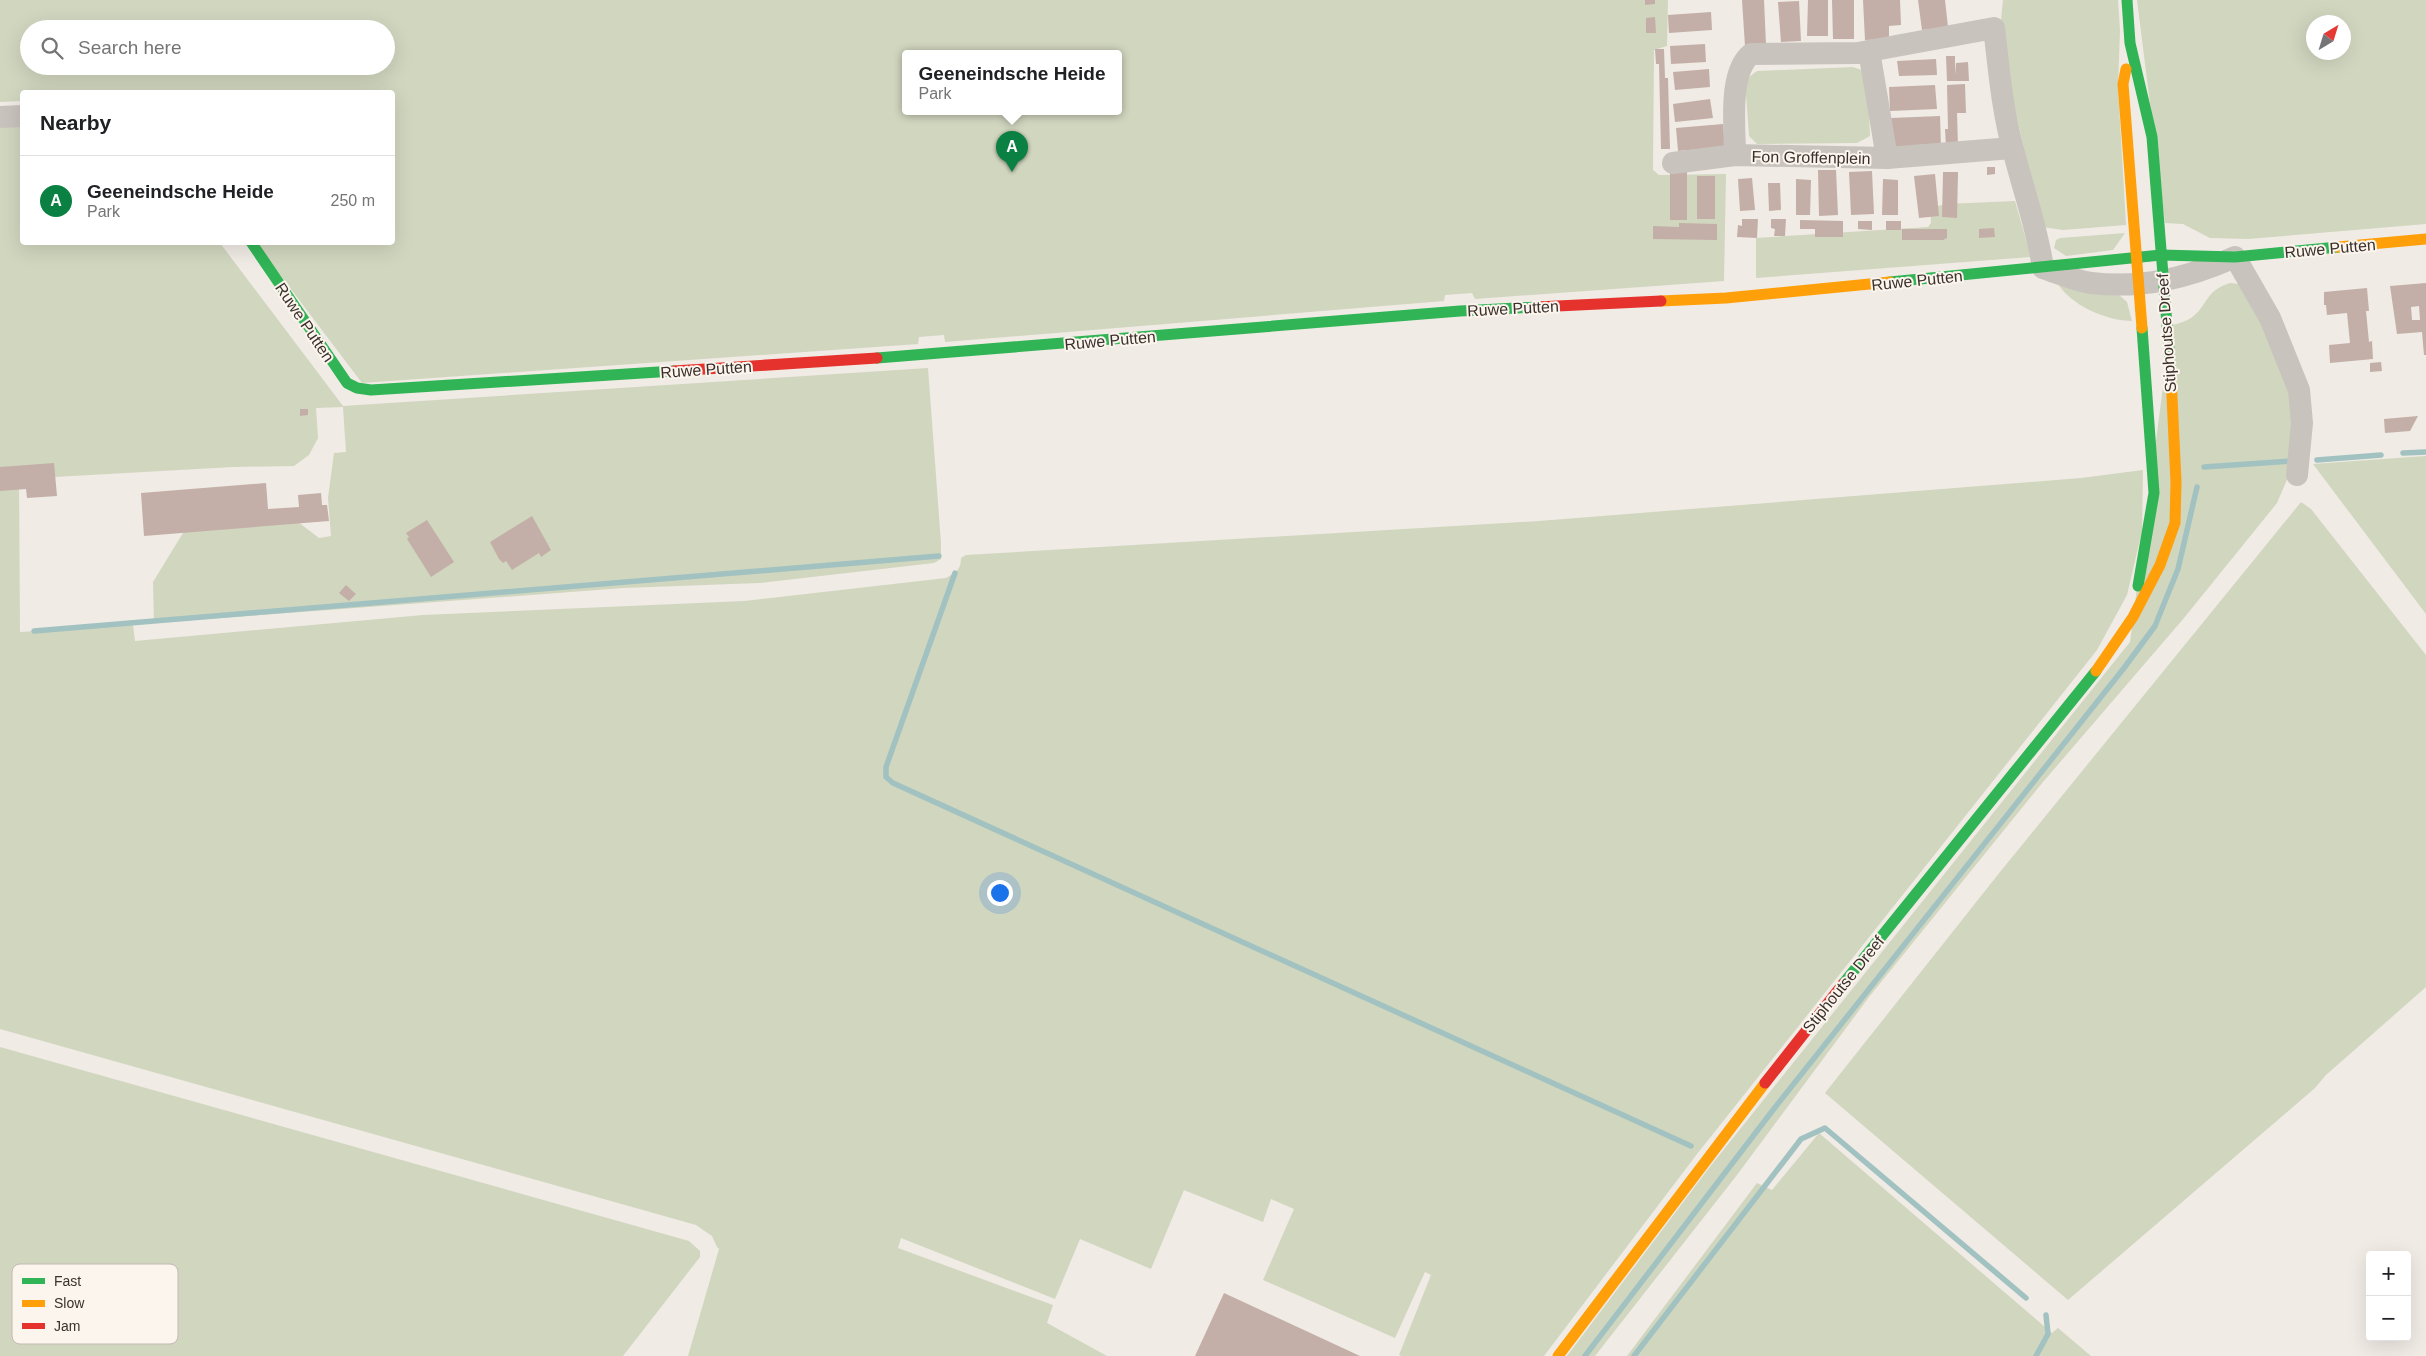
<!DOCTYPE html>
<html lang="en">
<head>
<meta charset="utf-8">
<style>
  :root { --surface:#fff; --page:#f6f6f6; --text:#202124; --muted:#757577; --line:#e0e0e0; --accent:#0b8043 }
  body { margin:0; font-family:Arial,sans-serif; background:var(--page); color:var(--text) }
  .controls { position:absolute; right:15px; bottom:15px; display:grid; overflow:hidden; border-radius:5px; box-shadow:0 5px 20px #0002 }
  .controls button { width:45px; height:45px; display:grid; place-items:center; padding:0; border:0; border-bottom:1px solid var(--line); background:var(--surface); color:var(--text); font:25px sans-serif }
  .compass { position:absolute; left:2306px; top:15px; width:45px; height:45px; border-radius:50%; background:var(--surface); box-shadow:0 5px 20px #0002; rotate:38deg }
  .you { position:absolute; left:999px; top:892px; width:18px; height:18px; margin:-12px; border:4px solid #fff; border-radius:50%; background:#1a73e8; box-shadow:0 0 0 8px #1a73e833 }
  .badge { display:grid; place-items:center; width:32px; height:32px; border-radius:50%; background:var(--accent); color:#fff; font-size:16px; font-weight:700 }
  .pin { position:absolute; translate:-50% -41px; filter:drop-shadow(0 1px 2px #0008) }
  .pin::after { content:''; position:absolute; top:26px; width:18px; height:15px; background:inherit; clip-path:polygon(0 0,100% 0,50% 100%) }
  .popup { position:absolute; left:902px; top:50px; width:220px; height:65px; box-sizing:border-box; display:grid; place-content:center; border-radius:5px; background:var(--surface); filter:drop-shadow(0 1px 4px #0005); font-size:16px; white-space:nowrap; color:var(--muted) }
  .popup b { font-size:19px; color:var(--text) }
  .popup::after { content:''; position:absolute; left:50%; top:100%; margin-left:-10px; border:10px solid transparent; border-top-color:var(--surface) }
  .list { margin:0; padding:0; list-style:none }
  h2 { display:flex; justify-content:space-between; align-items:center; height:65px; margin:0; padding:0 20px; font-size:21px }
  h2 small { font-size:16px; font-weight:400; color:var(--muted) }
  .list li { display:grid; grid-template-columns:32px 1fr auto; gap:15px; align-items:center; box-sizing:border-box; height:90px; padding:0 20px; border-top:1px solid var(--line) }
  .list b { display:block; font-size:19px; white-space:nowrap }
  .list p { margin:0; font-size:16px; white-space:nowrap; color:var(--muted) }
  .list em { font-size:16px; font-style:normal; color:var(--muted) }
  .icon { flex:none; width:28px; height:28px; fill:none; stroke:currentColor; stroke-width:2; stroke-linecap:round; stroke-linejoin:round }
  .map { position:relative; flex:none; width:2426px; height:1356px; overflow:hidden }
  .search { position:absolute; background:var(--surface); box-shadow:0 5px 20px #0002; left:20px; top:20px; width:375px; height:55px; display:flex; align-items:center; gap:12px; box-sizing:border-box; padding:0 18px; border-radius:28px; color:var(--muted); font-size:19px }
  .panel { position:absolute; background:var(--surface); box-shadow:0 5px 20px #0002; left:20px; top:90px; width:375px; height:155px; border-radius:5px }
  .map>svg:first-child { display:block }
  .green { fill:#d1d6bf; fill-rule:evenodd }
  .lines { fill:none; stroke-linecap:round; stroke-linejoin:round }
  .stream { stroke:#a1c2c1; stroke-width:5.5 }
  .building { fill:#c3afa7; fill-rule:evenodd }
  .street { stroke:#c9c3be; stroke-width:22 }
  .fast { stroke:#30b455; stroke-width:11 }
  .slow { stroke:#ff9f0a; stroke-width:11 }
  .jam { stroke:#e5322d; stroke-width:11 }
  .labels { text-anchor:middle; stroke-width:4; stroke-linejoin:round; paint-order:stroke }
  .street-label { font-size:16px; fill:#3b302b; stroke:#fbf5ee }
  .key { fill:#fbf5ee; stroke:#c1bab4; stroke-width:1 }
  .key-label { font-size:14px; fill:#3b302b }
</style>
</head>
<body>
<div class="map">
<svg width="2426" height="1356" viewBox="0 0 2426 1356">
  <rect width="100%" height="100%" fill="#f0ebe5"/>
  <g class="green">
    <path d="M 0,0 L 1668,0 L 1667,46 L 1654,50 L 1653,170 L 1659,175 L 1726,174 L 1724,281 L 1475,299 L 1472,293 L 1445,295 L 1444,301 L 945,342 L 944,335 L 919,337 L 918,344 L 362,383 L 256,243 L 392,242 L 392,92 L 22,92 L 22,101 L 0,102 ZM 29,29 L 386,29 L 386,66 L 29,66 ZM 906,53 L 1118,53 L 1118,111 L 906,111 Z"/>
    <polygon points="2003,0 2118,0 2120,30 2118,87 2126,225 2063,230 2042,227 1999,39"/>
    <path d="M 2137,0 L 2426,0 L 2426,224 L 2248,239 L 2210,238 L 2183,224 L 2165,223 ZM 2314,22 L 2344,22 L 2344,52 L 2314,52 Z"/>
    <polygon points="1853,67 1867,72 1870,136 1857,143 1757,144 1749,136 1745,80 1757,71"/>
    <path d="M 0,124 L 22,124 L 22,242 L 220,243 L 343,406 L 928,368 L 941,543 L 941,559 L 934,563 L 759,583 L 624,588 L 154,623 L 153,582 L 186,528 L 298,522 L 319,538 L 331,536 L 328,498 L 334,453 L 346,452 L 343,407 L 316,408 L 318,438 L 309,455 L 294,466 L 233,467 L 19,479 L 20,632 L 133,625 L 135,641 L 423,615 L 744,601 L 946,578 C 956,572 961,570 961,558 L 966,555 L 1539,521 L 2081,478 L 2143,470 L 2142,531 L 2127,595 L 2097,650 L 1697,1154 L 1544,1356 L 1402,1356 L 1399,1355 L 1431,1275 L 1425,1272 L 1395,1338 L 1263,1280 L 1294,1209 L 1271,1199 L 1263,1222 L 1184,1190 L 1151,1269 L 1080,1239 L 1055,1299 L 901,1238 L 898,1248 L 1053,1305 L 1047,1323 L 1107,1356 L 688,1356 L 719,1249 L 717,1247 L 712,1236 L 696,1225 L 0,1029 Z"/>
    <polygon points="2015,201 2031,257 1756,278 1756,238 1928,227 1931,223 1930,208 1946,204"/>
    <polygon points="2125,233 2113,250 2066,256 2054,248 2056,240 2060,238"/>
    <path d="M 2230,283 L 2239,284 L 2252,300 L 2296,409 L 2292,468 L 2277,503 L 2184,618 L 2043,782 L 1869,997 L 1737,1175 L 1595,1356 L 1567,1356 L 1709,1168 L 2130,642 L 2171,325 C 2210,319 2198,292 2230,283 Z"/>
    <path d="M 2058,284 L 2118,294 L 2127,302 L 2132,321 C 2107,321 2072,306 2058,284 Z"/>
    <polygon points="2426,456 2426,614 2313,464"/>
    <polygon points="2301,502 2311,509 2426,655 2426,987 2326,1075 2315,1088 2068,1300 1825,1093 2000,872"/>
    <polygon points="0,1047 689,1241 700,1251 700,1257 623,1356 0,1356"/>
    <polygon points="1819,1133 2052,1333 2058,1328 2091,1356 1627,1356 1757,1183 1772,1190"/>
  </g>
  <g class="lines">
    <g class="stream">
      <polyline points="2403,453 2426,452"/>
      <polyline points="2317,460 2381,455"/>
      <polyline points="2204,467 2290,461"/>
      <polyline points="955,573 886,767 886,777 893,783 1691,1146"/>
      <polyline points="34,631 939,556"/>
      <polyline points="1585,1356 1773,1110 2124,668 2155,626 2178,569 2197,487"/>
      <polyline points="1634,1356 1801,1139 1825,1128 2026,1298"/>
      <polyline points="2036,1356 2048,1334 2046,1315"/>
    </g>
  </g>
  <g class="building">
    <polygon points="1645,0 1655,0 1655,4 1645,5"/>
    <polygon points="1742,0 1764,0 1766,45 1745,46"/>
    <polygon points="1808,0 1828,0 1828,36 1807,36"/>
    <polygon points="1832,0 1854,0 1854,39 1833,39"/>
    <polygon points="1863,0 1900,0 1901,25 1889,26 1889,39 1865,40"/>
    <polygon points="1918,0 1945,0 1948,27 1922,30"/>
    <polygon points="1799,1 1801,41 1781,42 1778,2"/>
    <polygon points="1711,12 1712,30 1669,33 1668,15"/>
    <polygon points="1655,17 1656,33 1646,33 1646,18"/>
    <polygon points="1705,44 1706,62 1671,64 1670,46"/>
    <polygon points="1655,49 1664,49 1665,78 1668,78 1670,149 1661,149 1659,64 1656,64"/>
    <polygon points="1946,56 1955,56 1955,75 1956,63 1968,62 1969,81 1947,81"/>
    <polygon points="1936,59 1937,75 1899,76 1897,61"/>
    <polygon points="1709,69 1710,87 1675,90 1673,72"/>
    <polygon points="1965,84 1966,113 1957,113 1958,147 1946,147 1945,129 1948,129 1947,85"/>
    <polygon points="1935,85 1937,109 1890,111 1889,87"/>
    <polygon points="1710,99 1713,118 1675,122 1673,104"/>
    <polygon points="1940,116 1941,147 1895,149 1891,118"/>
    <polygon points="1723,124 1725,147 1678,151 1676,128"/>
    <rect x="1670" y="167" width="17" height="53"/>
    <polygon points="1987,167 1995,167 1995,174 1987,175"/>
    <polygon points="1818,170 1836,170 1838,215 1819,216"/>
    <polygon points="1872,171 1874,214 1851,215 1849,172"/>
    <polygon points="1943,172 1958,172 1957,218 1942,217"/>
    <polygon points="1935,174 1939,216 1919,218 1914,176"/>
    <rect x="1697" y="176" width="18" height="43"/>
    <polygon points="1752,178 1755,210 1740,211 1738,179"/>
    <polygon points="1796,179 1811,180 1810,215 1796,215"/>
    <polygon points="1883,179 1898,180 1898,215 1882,215"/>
    <polygon points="1768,183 1780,183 1781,210 1769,211"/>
    <polygon points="1742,219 1758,219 1757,238 1737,237 1738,225 1742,226"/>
    <polygon points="1771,219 1786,219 1785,236 1774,236 1775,229 1771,228"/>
    <polygon points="1800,220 1843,221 1843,237 1815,237 1815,229 1800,229"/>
    <polygon points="1858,221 1872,221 1872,230 1858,229"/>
    <rect x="1886" y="221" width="15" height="9"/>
    <polygon points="1679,223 1717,224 1717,240 1653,239 1653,226 1679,227"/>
    <polygon points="1994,228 1995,237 1979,238 1979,229"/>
    <polygon points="1902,229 1947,229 1947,238 1943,240 1902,240"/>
    <path d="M 2426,283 L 2426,355 L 2424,355 L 2422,332 L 2397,334 L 2390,286 ZM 2419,306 L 2420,320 L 2412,320 L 2411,307 Z"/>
    <polygon points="2367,288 2369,311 2366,311 2369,342 2372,341 2373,359 2330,363 2329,345 2350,343 2347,313 2327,315 2326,305 2324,305 2324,292"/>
    <polygon points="2381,362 2382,371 2370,372 2370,363"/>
    <polygon points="300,409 308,409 308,415 300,416"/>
    <polygon points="2418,416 2410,431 2385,433 2384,419"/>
    <polygon points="54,463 57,496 27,498 26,489 0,491 0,467"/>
    <polygon points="266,483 268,509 299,507 298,495 321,493 322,505 327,505 329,521 144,536 141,493"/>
    <polygon points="532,516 551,550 541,557 539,553 512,570 506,561 503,563 499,559 490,542"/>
    <polygon points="427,520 454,562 431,577 407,539 409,537 406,533"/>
    <polygon points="346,585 356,594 349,601 339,593"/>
    <polygon points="1224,1293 1360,1356 1195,1356"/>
  </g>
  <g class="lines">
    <g class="street">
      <polyline points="1869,51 1887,158"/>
      <polyline points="0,117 22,116"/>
      <path d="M 1735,155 C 1735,127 1728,73 1751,54 L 1858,53 L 1994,28 C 1999,69 2002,109 2013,149 C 2023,189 2037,227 2043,268 C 2058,273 2075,281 2091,283 C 2142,289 2188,278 2235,257 L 2270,318 L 2299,390 L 2302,423 L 2297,475"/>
      <polyline points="1673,163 1735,155 1887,158 2012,148"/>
    </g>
    <g class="fast">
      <polyline points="2127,0 2130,43 2152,137 2171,375"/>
      <polyline points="251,242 347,383 357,388 371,390 674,371"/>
      <polyline points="1890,282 2161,255 2235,257 2338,247"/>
      <polyline points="877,358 1460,311 1537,307"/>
      <polyline points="2138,586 2154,493 2142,328"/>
      <polyline points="1843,984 2096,671"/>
    </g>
    <g class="slow">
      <polyline points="2126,69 2123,84 2142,328"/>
      <polyline points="2338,247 2426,239"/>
      <polyline points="1661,301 1726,298 1890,282"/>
      <polyline points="2096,671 2133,617 2160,565 2175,523 2176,482 2171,375"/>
      <polyline points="1558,1356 1765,1083"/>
    </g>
    <g class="jam">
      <polyline points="1537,307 1661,301"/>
      <polyline points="674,371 877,358"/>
      <polyline points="1765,1083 1843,984"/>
    </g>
  </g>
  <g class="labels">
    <g class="street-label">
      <text transform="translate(1811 157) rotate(1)" y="6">Fon Groffenplein</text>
      <text transform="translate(2330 248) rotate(-5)" y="6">Ruwe Putten</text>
      <text transform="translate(1917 280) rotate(-6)" y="6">Ruwe Putten</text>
      <text transform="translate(1513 308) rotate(-3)" y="6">Ruwe Putten</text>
      <text transform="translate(305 322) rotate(56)" y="6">Ruwe Putten</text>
      <text transform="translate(2166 333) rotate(-94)" y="6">Stiphoutse Dreef</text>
      <text transform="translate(1110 340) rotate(-5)" y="6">Ruwe Putten</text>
      <text transform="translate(706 369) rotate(-4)" y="6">Ruwe Putten</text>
      <text transform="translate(1843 984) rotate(-51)" y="6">Stiphoutse Dreef</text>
    </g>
  </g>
  <rect x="12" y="1264" width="166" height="80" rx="8" class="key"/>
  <rect x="22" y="1278" width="23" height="6" fill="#30b455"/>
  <rect x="22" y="1300" width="23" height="7" fill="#ff9f0a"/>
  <rect x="22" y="1323" width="23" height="6" fill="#e5322d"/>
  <g class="key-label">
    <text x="54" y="1286">Fast</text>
    <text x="54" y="1308">Slow</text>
    <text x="54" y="1331">Jam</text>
  </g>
</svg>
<div class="controls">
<button>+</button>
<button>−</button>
</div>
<svg class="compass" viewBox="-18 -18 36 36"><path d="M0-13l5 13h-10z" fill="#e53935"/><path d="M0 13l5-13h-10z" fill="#757577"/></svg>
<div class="you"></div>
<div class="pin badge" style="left:1012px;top:172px">A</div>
<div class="popup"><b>Geeneindsche Heide</b>Park</div>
<div class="search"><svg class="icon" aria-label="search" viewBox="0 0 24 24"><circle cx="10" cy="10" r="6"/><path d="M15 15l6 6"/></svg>Search here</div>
<section class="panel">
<h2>Nearby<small></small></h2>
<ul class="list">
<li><span class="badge">A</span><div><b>Geeneindsche Heide</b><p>Park</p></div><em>250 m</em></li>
</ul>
</section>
</div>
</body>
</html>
